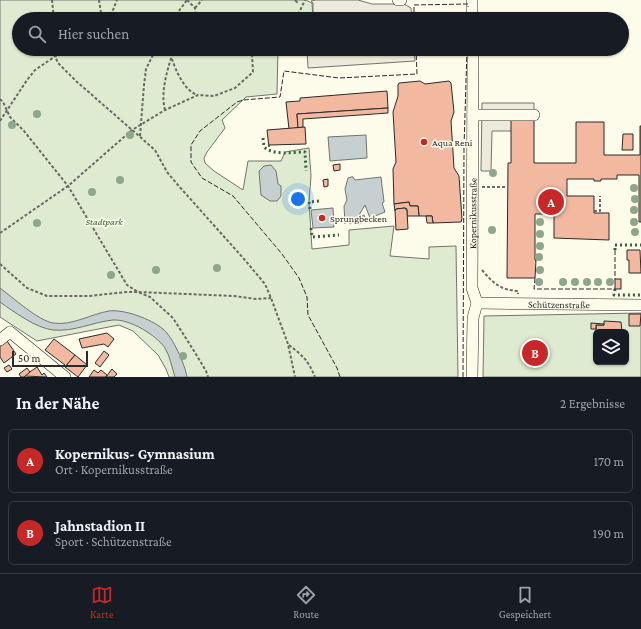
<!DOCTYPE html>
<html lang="de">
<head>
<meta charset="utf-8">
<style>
  :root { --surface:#171b24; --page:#20242c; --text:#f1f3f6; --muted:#9ea1a6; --line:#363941; --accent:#c62828 }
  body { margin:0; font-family:"Crimson Pro",serif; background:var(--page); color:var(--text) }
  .controls { position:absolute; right:12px; bottom:12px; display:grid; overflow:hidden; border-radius:6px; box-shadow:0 1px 3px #0004 }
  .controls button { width:36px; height:36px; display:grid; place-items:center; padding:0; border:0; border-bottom:1px solid var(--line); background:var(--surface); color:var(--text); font:20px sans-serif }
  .scale { position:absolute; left:12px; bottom:10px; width:76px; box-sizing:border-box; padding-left:4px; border:2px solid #2b2b2b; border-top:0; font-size:11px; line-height:14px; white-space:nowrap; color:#2b2b2b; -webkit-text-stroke:3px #fdfbea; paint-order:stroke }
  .you { position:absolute; left:298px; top:199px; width:14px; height:14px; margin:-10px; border:3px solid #fff; border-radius:50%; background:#1a73e8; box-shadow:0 0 0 6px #1a73e833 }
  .badge { display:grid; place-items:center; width:26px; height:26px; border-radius:50%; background:var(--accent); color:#fff; font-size:13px; font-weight:700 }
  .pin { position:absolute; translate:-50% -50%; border:2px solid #fff; box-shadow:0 1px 4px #0006 }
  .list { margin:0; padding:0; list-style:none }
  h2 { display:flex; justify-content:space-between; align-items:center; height:52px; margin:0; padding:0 16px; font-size:17px }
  h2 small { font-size:13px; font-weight:400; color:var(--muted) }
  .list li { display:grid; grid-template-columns:26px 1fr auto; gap:12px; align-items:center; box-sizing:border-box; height:64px; margin:0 8px 8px; padding:0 8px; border:1px solid var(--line); border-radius:6px }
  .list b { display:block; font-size:15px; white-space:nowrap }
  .list p { margin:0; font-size:13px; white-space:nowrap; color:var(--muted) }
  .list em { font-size:13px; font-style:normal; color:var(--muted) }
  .icon { flex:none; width:22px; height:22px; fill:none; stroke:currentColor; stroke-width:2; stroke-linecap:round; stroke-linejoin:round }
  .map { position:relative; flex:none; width:641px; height:377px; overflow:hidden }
  .search { position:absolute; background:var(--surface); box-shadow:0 1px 3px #0004; left:12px; right:12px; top:12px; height:44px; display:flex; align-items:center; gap:10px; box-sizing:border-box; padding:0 14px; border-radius:22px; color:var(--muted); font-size:15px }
  .sheet { height:196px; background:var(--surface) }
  nav { display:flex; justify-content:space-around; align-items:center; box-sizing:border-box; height:56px; border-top:1px solid var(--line); background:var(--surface); font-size:11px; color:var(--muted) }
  nav a { display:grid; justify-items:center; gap:2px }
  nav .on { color:var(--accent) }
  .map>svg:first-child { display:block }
  .green { fill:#deebd1; stroke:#74746e; fill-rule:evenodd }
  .parking { fill:#eceadb; stroke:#74746e }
  .water { fill:#c7d0d0; stroke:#74746e }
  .building { fill:#f2b8a0; stroke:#2b2b2b }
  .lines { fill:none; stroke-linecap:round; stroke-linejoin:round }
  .minor-casing { stroke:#2b2b2b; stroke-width:12 }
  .path { stroke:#6a6964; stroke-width:2; stroke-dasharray:3 2; stroke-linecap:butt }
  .minor { stroke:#fdfbea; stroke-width:11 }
  .hedge { stroke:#34623c; stroke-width:3; stroke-dasharray:2 3; stroke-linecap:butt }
  .fence { stroke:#2b2b2b; stroke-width:1; stroke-dasharray:5 2; stroke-linecap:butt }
  .tree { fill:#8ea78a }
  .poi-dot { fill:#c62828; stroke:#fdfbea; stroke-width:1.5 }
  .labels { text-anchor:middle; stroke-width:3; stroke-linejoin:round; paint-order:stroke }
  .poi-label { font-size:10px; fill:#2b2b2b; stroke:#fdfbea; text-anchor:start }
  .street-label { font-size:10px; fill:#2b2b2b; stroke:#fdfbea }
  .park-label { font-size:10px; font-style:italic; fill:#34623c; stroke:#fdfbea }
</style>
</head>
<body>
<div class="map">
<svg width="641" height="377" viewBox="0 0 641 377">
  <rect width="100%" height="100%" fill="#fdfbea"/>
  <g class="green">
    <polygon points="0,0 306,0 312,3 313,19 19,19 19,49 278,49 277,94 246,97 222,120 225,128 207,152 204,158 205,163 214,171 243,190 248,161 281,161 285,152 309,148 311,176 309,202 312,249 349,245 349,230 394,226 390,256 429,259 429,247 456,246 458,377 169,377 166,369 158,355 133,331 119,325 37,341 0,317"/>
    <path d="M 641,313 L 641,377 L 483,377 L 484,316 ZM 596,332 L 626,332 L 626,362 L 596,362 Z"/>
  </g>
  <g class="parking">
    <polygon points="316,0 358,0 372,4 404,4 411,8 412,19 313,19 313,3 311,1"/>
    <polygon points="307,49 414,49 415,61 308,68"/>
    <polygon points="482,103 534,103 534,120 511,131 492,131 491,171 481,171"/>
  </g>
  <g class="water">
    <polygon points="366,135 367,158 330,161 328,137"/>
    <polygon points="271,165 276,171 278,184 281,186 281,196 277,201 270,201 261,195 259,171 264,166"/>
    <polygon points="351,177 353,177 355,180 381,177 384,202 382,203 385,212 370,218 365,205 359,215 362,216 364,215 365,219 363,222 359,224 356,220 350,224 347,220 345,224 344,206 347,200 345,189 348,178"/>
    <polygon points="333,208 334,227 313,228 311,210"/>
    <path d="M 0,288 C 12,297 39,321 53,323 C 72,326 91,314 109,311 C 124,309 151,319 163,329 C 173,337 185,365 187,377 L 175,377 C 172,368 170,356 165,348 C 156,335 130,319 113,320 C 93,322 74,332 53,330 C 36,328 14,312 0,302 Z"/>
  </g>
  <g class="building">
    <polygon points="420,81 425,84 449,81 451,83 454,112 451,121 454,168 459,176 462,219 461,222 433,223 432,216 419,216 418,206 410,206 409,202 394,204 393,169 396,162 393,112 398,96 398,85 399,83"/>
    <polygon points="387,91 388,108 297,114 298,128 289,129 286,102 300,101 300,98"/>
    <polygon points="388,108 388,113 303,119 303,127 298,128 297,114"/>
    <polygon points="511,120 534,120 534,163 576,163 576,122 604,122 604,155 640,155 640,126 641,126 641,222 639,222 639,175 617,175 617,179 601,179 601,181 594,181 594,179 567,179 567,196 594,196 594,213 609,213 609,240 554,238 554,214 535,214 535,260 536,260 535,278 507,278 508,163 511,163"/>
    <polygon points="305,127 306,144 269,145 269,147 267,130"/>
    <polygon points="623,134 633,134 633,150 622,150"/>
    <polygon points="340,164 340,170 334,171 333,165"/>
    <polygon points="328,179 328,186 324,187 323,180"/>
    <polygon points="409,202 410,206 418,206 419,216 407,216 407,209 405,208 396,209 395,211 394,204"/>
    <polygon points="405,208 407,211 408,229 396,230 395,211 396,209"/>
    <polygon points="426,216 432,216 433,223 427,223"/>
    <polygon points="627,250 640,250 641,273 629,273 629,260 627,260"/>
    <rect x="615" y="279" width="6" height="10"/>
    <polygon points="629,314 641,314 640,326 629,326"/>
    <polygon points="604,321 621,322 622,332 596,332 596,325 604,325"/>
    <polygon points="591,323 604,324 604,325 596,325 596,329 591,329"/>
    <polygon points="107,333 114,339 108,347 104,344 82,348 79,339"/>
    <polygon points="54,339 75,355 65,367 65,365 45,350"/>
    <polygon points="7,341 16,354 4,363 0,357 0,346"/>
    <polygon points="104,351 109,355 100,367 95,363"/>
    <polygon points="75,355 87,365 78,377 65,367"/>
    <polygon points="9,365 12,369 7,372 4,368"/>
    <polygon points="37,367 42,375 44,373 47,377 24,376"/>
    <polygon points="27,368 30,372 24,377 21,377 19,374"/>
    <polygon points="112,369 117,374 114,377 106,377"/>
    <polygon points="94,370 98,373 101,370 107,375 106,377 89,377"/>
  </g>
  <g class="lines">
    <defs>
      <g id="minor">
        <polyline points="398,0 401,0"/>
        <polyline points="472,0 472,19"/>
        <polyline points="473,115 534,115"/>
        <path id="s1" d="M 477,303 L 641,305"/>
        <polyline points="0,340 10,332 65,377"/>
        <path id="s2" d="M 472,377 L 473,318 L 477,303 L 472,288 L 473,49"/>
      </g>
    </defs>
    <use href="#minor" class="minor-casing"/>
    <g class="path">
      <polyline points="52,0 54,19"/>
      <polyline points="99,0 102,19"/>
      <polyline points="187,0 195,8 196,19"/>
      <polyline points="295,0 297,2 297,0"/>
      <polyline points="195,8 202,0"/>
      <polyline points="107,19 113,10 117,0"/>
      <polyline points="173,19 187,0"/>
      <polyline points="201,19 208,13"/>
      <polyline points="296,19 305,0"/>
      <polyline points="55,49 55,56 58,63 76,81 155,150 167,172 177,184 244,259 265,284 271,298 288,344 295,377"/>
      <path d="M 172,59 C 176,71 184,90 197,95"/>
      <polyline points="0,99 3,102 10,117 24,131 68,186 127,285 138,292 234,296 256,299 271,298"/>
      <path d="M 165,110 C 160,91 168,68 174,49"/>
      <polyline points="0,121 27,80 35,70 66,49"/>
      <polyline points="140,136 144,85 146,69 156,49"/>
      <polyline points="482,187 508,187"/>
      <polyline points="594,211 600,211 600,196"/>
      <polyline points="0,233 68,186 132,130 165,110 198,95 214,96 235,88 253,72 252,55 261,49"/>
      <polyline points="0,264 27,288 47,296 89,296 126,292 138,292 150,297 173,318 194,351 206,371 208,377"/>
      <path d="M 482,270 C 493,283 500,290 518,291 L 518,294"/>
      <path d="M 289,345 C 303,356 308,360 315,377"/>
    </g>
    <use href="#minor" class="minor"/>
    <g class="hedge">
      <path d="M 263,138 L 264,147 C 274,156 292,152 305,152 L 306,171"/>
      <polyline points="310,209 309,202 320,201"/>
      <polyline points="311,228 312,237 339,235"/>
      <polyline points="615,250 615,245 641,245"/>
      <polyline points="615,289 614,295 641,295"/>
    </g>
    <g class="fence">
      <polyline points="414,19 414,5 468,4 468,7"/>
      <polyline points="615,250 615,279"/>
      <polyline points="535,278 534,289 615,289"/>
      <polyline points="340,377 337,368 308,315 307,297 299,278 282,254 233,196 202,178 191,162 191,145 200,131 237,102 243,100 280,97 284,71 339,78 417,74 416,49"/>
      <polyline points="463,377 464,147 467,49"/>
    </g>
  </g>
  <g class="tree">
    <circle cx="37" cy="114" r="4"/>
    <circle cx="12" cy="125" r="4"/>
    <circle cx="130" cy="135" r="4"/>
    <circle cx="493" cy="173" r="4"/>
    <circle cx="120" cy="180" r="4"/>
    <circle cx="634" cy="188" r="4"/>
    <circle cx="92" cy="192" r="4"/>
    <circle cx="635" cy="199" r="4"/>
    <circle cx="634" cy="210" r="4"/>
    <circle cx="540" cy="222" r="4"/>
    <circle cx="634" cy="222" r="4"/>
    <circle cx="37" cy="223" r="4"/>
    <circle cx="492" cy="230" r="4"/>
    <circle cx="635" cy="232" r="4"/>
    <circle cx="540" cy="234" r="4"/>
    <circle cx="540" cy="246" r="4"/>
    <circle cx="539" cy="257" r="4"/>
    <circle cx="217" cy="268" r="4"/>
    <circle cx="156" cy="270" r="4"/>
    <circle cx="540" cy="270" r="4"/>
    <circle cx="111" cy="275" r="4"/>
    <circle cx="539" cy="282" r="4"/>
    <circle cx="563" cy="282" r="4"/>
    <circle cx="575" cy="282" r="4"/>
    <circle cx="587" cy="282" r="4"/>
    <circle cx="598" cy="282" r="4"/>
    <circle cx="610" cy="282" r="4"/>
    <circle cx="183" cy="356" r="4"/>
  </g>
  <g class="poi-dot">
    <circle cx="424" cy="142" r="4"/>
    <circle cx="322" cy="218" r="4"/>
  </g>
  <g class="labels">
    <g class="poi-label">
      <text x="432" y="146">Aqua Reni</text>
      <text x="330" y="222">Sprungbecken</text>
    </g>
    <g class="street-label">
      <text dy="4" stroke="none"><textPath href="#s2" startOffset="165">Kopernikusstraße</textPath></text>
      <text dy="4" stroke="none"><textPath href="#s1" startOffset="82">Schützenstraße</textPath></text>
    </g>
    <g class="park-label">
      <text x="104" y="225">Stadtpark</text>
    </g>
  </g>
</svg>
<div class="controls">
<button><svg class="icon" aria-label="layers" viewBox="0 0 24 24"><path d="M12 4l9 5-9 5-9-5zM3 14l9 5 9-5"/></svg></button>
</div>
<div class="scale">50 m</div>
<div class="you"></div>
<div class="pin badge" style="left:551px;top:202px">A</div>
<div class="pin badge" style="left:535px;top:353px">B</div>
<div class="search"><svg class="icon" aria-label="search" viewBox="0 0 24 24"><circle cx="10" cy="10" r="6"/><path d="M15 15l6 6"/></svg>Hier suchen</div>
</div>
<section class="sheet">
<h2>In der Nähe<small>2 Ergebnisse</small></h2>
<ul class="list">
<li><span class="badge">A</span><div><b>Kopernikus- Gymnasium</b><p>Ort · Kopernikusstraße</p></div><em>170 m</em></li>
<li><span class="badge">B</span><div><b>Jahnstadion II</b><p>Sport · Schützenstraße</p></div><em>190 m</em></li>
</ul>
</section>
<nav>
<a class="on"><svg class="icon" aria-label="map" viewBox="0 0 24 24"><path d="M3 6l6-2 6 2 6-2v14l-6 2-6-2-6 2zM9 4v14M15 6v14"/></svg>Karte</a>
<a><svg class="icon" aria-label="directions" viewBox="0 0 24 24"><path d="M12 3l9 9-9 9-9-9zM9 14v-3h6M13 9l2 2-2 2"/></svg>Route</a>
<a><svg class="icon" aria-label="saved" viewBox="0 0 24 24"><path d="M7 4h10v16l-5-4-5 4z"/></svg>Gespeichert</a>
</nav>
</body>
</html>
